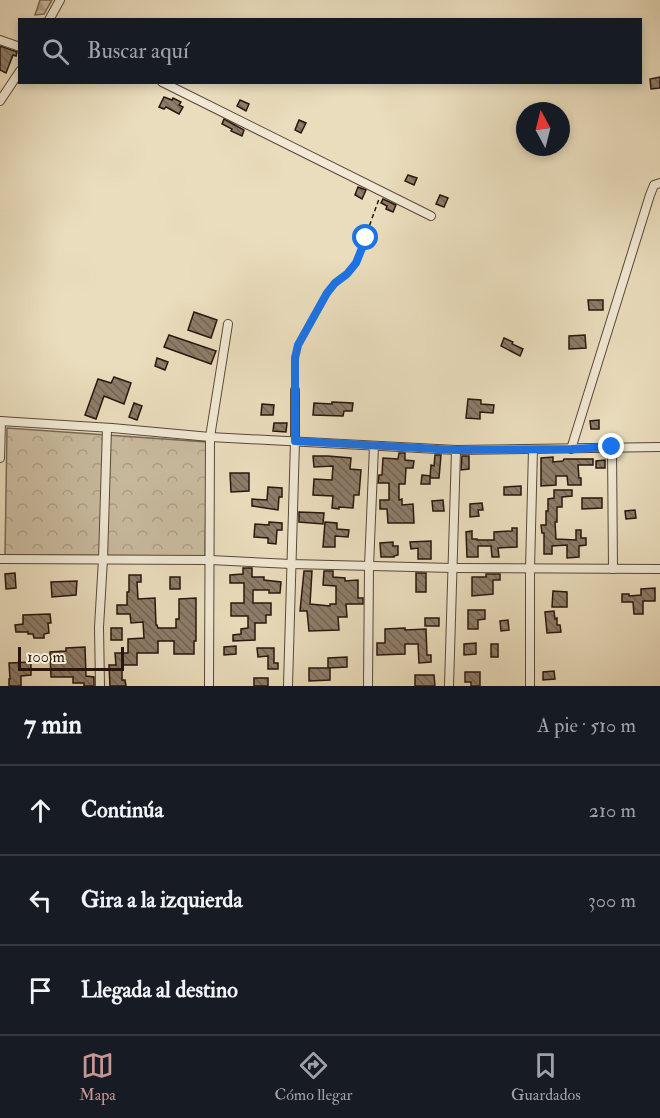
<!DOCTYPE html>
<html lang="es">
<head>
<meta charset="utf-8">
<style>
  :root { --surface:#171b24; --page:#20242c; --text:#f1f3f6; --muted:#9ea1a6; --line:#363941; --accent:#c59692 }
  body { margin:0; font-family:"IM FELL Double Pica",serif; background:var(--page); color:var(--text) }
  .compass { position:absolute; left:516px; top:102px; width:54px; height:54px; border-radius:50%; background:var(--surface); box-shadow:0 3px 9px #0003; rotate:353deg }
  .scale { position:absolute; left:18px; bottom:15px; width:106px; box-sizing:border-box; padding-left:6px; border:3px solid #29160e; border-top:0; font-size:16px; line-height:21px; white-space:nowrap; color:#29160e; -webkit-text-stroke:4px #f1e9d4; paint-order:stroke }
  .stop { position:absolute; width:18px; height:18px; margin:-14px; border:4px solid #1a73e8; border-radius:50%; background:#fff }
  .stop.end { background:#1a73e8; border-color:#fff; box-shadow:0 2px 6px #0008 }
  .list { margin:0; padding:0; list-style:none }
  h2 { display:flex; justify-content:space-between; align-items:center; height:78px; margin:0; padding:0 24px; font-size:26px }
  h2 small { font-size:20px; font-weight:400; color:var(--muted) }
  .list li { display:grid; grid-template-columns:39px 1fr auto; gap:18px; align-items:center; box-sizing:border-box; height:90px; padding:0 24px; border-top:2px solid var(--line) }
  .list b { display:block; font-size:22px; white-space:nowrap }
  .list em { font-size:20px; font-style:normal; color:var(--muted) }
  .icon { flex:none; width:33px; height:33px; fill:none; stroke:currentColor; stroke-width:2; stroke-linecap:round; stroke-linejoin:round }
  .map { position:relative; flex:none; width:660px; height:686px; overflow:hidden }
  .search { position:absolute; background:var(--surface); box-shadow:0 3px 9px #0003; left:18px; right:18px; top:18px; height:66px; display:flex; align-items:center; gap:15px; box-sizing:border-box; padding:0 21px; border-radius:0px; color:var(--muted); font-size:22px }
  .sheet { height:348px; background:var(--surface) }
  nav { display:flex; justify-content:space-around; align-items:center; box-sizing:border-box; height:84px; border-top:2px solid var(--line); background:var(--surface); font-size:16px; color:var(--muted) }
  nav a { display:grid; justify-items:center; gap:3px }
  nav .on { color:var(--accent) }
  .map>svg:first-child { display:block }
  .forest { fill:url(#forest-firs); stroke:#796856; stroke-width:1.5 }
  .park { fill:url(#park-crowns); stroke:#796856; stroke-width:1.5 }
  .building { fill:url(#building-back-hatch); stroke:#29160e; stroke-width:1.5 }
  .lines { fill:none; stroke-linecap:round; stroke-linejoin:round }
  .minor-casing { stroke:#59483a; stroke-width:10 }
  .path { stroke:#29160e; stroke-width:1.5; stroke-dasharray:4.5 3; stroke-linecap:butt }
  .minor { stroke:#f1e9d4; stroke-width:8 }
  .route { stroke:#1a73e8; stroke-width:8 }
</style>
</head>
<body>
<div class="map">
<svg width="660" height="686" viewBox="0 0 660 686">
  <defs>
    <pattern id="forest-firs" width="22" height="20" patternUnits="userSpaceOnUse" patternTransform="scale(1.5)"><rect width="22" height="20" fill="#c9bb9f"/><path d="M5 1l3.5 6h-7zM16 11l3.5 6h-7z" fill="#ada088"/></pattern>
    <pattern id="park-crowns" width="20" height="18" patternUnits="userSpaceOnUse" patternTransform="scale(1.5)"><rect width="20" height="18" fill="#c9bb9f"/><path d="M2 6a3 3 0 1 1 6 0M12 15a3 3 0 1 1 6 0" fill="none" stroke="#ada088"/></pattern>
    <pattern id="building-back-hatch" width="6" height="6" patternUnits="userSpaceOnUse" patternTransform="scale(1.5)"><rect width="6" height="6" fill="#8d7d69"/><path d="M-1 5l2 2M0 0l6 6M5-1l2 2" fill="none" stroke="#736555"/></pattern>
  </defs>
  <rect width="100%" height="100%" fill="#eaddbd"/>
  <filter id="stains"><feTurbulence type="fractalNoise" baseFrequency=".00333" numOctaves="4"/><feColorMatrix values="0 0 0 0 .2 0 0 0 0 .09 0 0 0 0 .02 0 0 0 .5 -.17"/></filter>
  <radialGradient id="worn" r=".72"><stop offset=".6" stop-color="#630" stop-opacity="0"/><stop offset="1" stop-color="#630" stop-opacity=".3"/></radialGradient>
  <polygon class="forest" points="40,0 52,0 44,14 35,15"/>
  <polygon class="park" points="7,428 207,442 205,556 5,555"/>
  <g class="building">
    <polygon points="0,46 17,52 16,56 13,55 6,73 0,70"/>
    <polygon points="660,77 660,88 651,89 650,79"/>
    <polygon points="164,97 172,100 173,98 181,102 179,105 183,107 179,114 166,107 164,109 159,107"/>
    <polygon points="240,100 249,104 246,111 237,106"/>
    <polygon points="224,119 244,130 242,136 231,131 232,129 222,124"/>
    <polygon points="299,120 306,123 301,133 295,130"/>
    <polygon points="408,175 417,178 414,185 405,181"/>
    <polygon points="358,187 366,190 362,199 355,195"/>
    <polygon points="440,195 448,198 444,207 436,204"/>
    <polygon points="383,199 396,205 393,212 386,209 387,206 381,203"/>
    <polygon points="588,300 603,300 603,310 589,310"/>
    <polygon points="194,312 217,320 211,338 188,330"/>
    <polygon points="169,335 216,351 211,364 164,347"/>
    <polygon points="585,335 586,348 569,349 569,336"/>
    <polygon points="504,338 513,342 512,344 523,349 520,356 501,346"/>
    <polygon points="157,358 168,362 165,370 155,366"/>
    <polygon points="114,377 131,383 124,404 104,396 96,419 85,415 98,379 111,383"/>
    <polygon points="468,399 481,400 481,404 494,405 493,413 480,412 480,419 466,418"/>
    <polygon points="332,402 353,403 352,411 344,411 343,416 313,415 314,403 332,404"/>
    <polygon points="134,403 142,406 137,420 129,417"/>
    <polygon points="262,404 274,405 273,415 261,415"/>
    <polygon points="599,420 599,429 591,429 590,421"/>
    <polygon points="274,423 287,423 286,432 273,431"/>
    <polygon points="399,453 405,453 405,460 414,461 413,468 406,468 405,484 399,484 399,500 402,499 402,505 413,504 414,523 388,523 387,509 380,509 380,500 389,500 389,483 378,483 379,475 382,475 383,458 398,459"/>
    <polygon points="435,455 441,455 439,478 430,478 431,465 434,466"/>
    <polygon points="313,456 328,456 351,458 350,469 361,470 359,495 354,495 353,508 339,507 339,509 332,508 333,496 313,495 314,479 332,480 333,466 314,467"/>
    <polygon points="462,456 469,456 469,469 461,470"/>
    <polygon points="553,457 553,462 563,461 564,459 593,459 593,465 578,465 579,478 581,478 581,485 568,485 567,476 556,476 556,485 541,486 541,458"/>
    <polygon points="605,460 605,468 596,468 596,461"/>
    <polygon points="230,473 249,473 249,491 231,492"/>
    <polygon points="422,475 430,476 430,484 421,484"/>
    <polygon points="521,486 521,495 504,495 504,487"/>
    <polygon points="268,487 282,488 282,497 279,497 278,510 252,506 252,499 267,500"/>
    <polygon points="554,490 572,490 572,496 562,497 562,507 557,507 557,522 555,522 556,539 576,540 576,530 581,530 581,538 586,538 586,545 579,546 579,557 567,558 567,545 552,546 552,554 544,554 544,533 542,533 541,525 546,525 546,511 548,511 548,499 554,498"/>
    <polygon points="582,498 602,498 602,508 582,509"/>
    <polygon points="443,500 444,511 433,511 432,501"/>
    <polygon points="482,503 483,510 478,510 479,516 470,517 470,504"/>
    <polygon points="635,510 636,518 626,519 625,511"/>
    <polygon points="299,512 324,513 323,524 299,522"/>
    <polygon points="269,522 282,523 282,530 277,530 276,544 268,543 268,538 254,537 255,524 269,525"/>
    <polygon points="325,522 337,523 337,529 349,530 348,537 335,536 335,547 323,547"/>
    <polygon points="512,528 517,528 517,547 498,548 499,557 492,557 491,546 478,546 478,557 467,557 466,532 472,531 472,539 477,539 477,540 494,540 494,532 512,531"/>
    <polygon points="431,541 431,559 418,559 418,548 411,549 410,542"/>
    <polygon points="393,542 393,546 398,546 398,555 394,556 394,557 381,557 380,543"/>
    <polygon points="243,568 252,568 252,577 264,577 264,580 281,582 280,593 269,593 269,590 253,590 253,603 271,603 271,615 266,615 266,623 255,623 255,640 233,641 233,635 241,634 241,629 248,628 248,616 231,616 231,603 244,603 244,583 230,583 230,575 243,574"/>
    <polygon points="304,571 312,571 310,604 330,606 330,604 336,604 336,586 323,585 324,571 333,571 333,577 345,578 345,581 358,580 358,598 363,598 363,604 346,604 347,617 338,617 339,630 309,631 307,611 300,611"/>
    <polygon points="15,573 16,588 6,589 5,574"/>
    <rect x="416" y="573" width="10" height="19"/>
    <polygon points="486,574 500,574 500,580 493,580 493,594 472,596 472,577 486,577"/>
    <polygon points="129,575 141,575 141,582 137,582 138,599 155,598 156,625 157,625 158,628 176,628 176,619 179,619 179,599 196,598 196,641 194,641 194,654 174,654 174,641 158,641 158,653 137,653 137,665 122,665 122,680 125,680 126,686 110,686 109,665 116,665 115,653 128,653 128,639 144,638 143,622 131,623 130,614 117,614 117,605 127,605 127,592 129,592"/>
    <rect x="170" y="577" width="10" height="12"/>
    <polygon points="77,581 76,595 52,597 51,582"/>
    <polygon points="655,588 655,601 643,601 643,614 634,614 633,602 622,602 622,594 629,594 629,596 641,595 641,589"/>
    <polygon points="553,591 567,592 567,607 552,607"/>
    <polygon points="468,610 485,610 485,619 478,620 478,629 468,629"/>
    <polygon points="554,611 555,619 557,618 557,625 560,625 561,632 547,633 545,612"/>
    <polygon points="50,614 51,623 48,623 49,633 44,634 44,638 34,638 33,634 28,634 28,632 16,632 15,625 23,624 23,615"/>
    <rect x="425" y="618" width="14" height="8"/>
    <polygon points="508,620 509,630 501,631 500,621"/>
    <rect x="111" y="628" width="11" height="12"/>
    <polygon points="405,628 405,630 426,629 427,655 431,655 431,662 419,663 418,644 405,644 405,654 377,655 377,643 385,643 385,629"/>
    <polygon points="476,643 476,654 464,655 464,644"/>
    <rect x="491" y="644" width="7" height="13"/>
    <polygon points="236,646 236,654 224,655 224,647"/>
    <polygon points="85,647 86,676 94,677 94,686 84,686 84,683 73,683 73,677 51,677 50,652 66,651 66,648"/>
    <polygon points="257,648 274,648 274,663 278,663 278,669 268,669 268,656 258,657"/>
    <polygon points="347,657 347,667 328,668 328,658"/>
    <polygon points="31,662 31,675 21,676 21,686 9,686 9,679 10,679 9,663"/>
    <polygon points="309,668 330,668 330,680 309,681"/>
    <polygon points="554,671 555,679 543,680 543,672"/>
    <polygon points="465,672 480,672 480,686 471,686 471,682 465,682"/>
    <polygon points="415,675 434,675 435,686 415,686"/>
    <rect x="254" y="678" width="14" height="8"/>
  </g>
  <g class="lines">
    <defs>
      <g id="minor">
        <polyline points="49,20 60,0"/>
        <polyline points="0,40 20,47"/>
        <polyline points="162,82 431,216"/>
        <polyline points="0,101 20,71"/>
        <polyline points="0,421 112,428 210,437 456,450 660,447"/>
        <polyline points="612,447 613,569"/>
        <polyline points="571,449 650,195 654,185 660,183"/>
        <polyline points="0,458 1,421"/>
        <polyline points="0,559 210,560 291,564 453,568 660,569"/>
        <polyline points="100,686 99,627 103,559 107,428"/>
        <polyline points="209,686 210,437 228,324"/>
        <polyline points="288,686 295,441 295,390"/>
        <polyline points="368,686 369,566 374,446"/>
        <polyline points="449,686 456,450"/>
        <polyline points="530,686 530,569 533,449"/>
      </g>
    </defs>
    <use href="#minor" class="minor-casing"/>
    <polyline class="path" points="295,383 295,358 298,345 326,293 335,283 347,274 356,263 379,199"/>
    <use href="#minor" class="minor"/>
  </g>
  <g class="lines">
    <polyline class="route" points="366,238 356,263 347,274 335,283 327,293 298,345 295,358 295,441 456,450 571,449 612,447"/>
  </g>
  <rect width="100%" height="100%" filter="url(#stains)"/>
  <rect width="100%" height="100%" fill="url(#worn)"/>
</svg>
<svg class="compass" viewBox="-18 -18 36 36"><path d="M0-13l5 13h-10z" fill="#e53935"/><path d="M0 13l5-13h-10z" fill="#9ea1a6"/></svg>
<div class="scale">100 m</div>
<div class="stop" style="left:366px;top:238px"></div>
<div class="stop end" style="left:612px;top:447px"></div>
<div class="search"><svg class="icon" aria-label="search" viewBox="0 0 24 24"><circle cx="10" cy="10" r="6"/><path d="M15 15l6 6"/></svg>Buscar aquí</div>
</div>
<section class="sheet">
<h2>7 min<small>A pie · 510 m</small></h2>
<ul class="list">
<li><svg class="icon" aria-label="ahead" viewBox="0 0 24 24"><path d="M12 20V5M6 11l6-6 6 6"/></svg><div><b>Continúa</b></div><em>210 m</em></li>
<li><svg class="icon" aria-label="left" viewBox="0 0 24 24"><path d="M17 20v-9H6M10 6l-5 5 5 5"/></svg><div><b>Gira a la izquierda</b></div><em>300 m</em></li>
<li><svg class="icon" aria-label="arrive" viewBox="0 0 24 24"><path d="M6 21V4h12l-3 4 3 4H6"/></svg><div><b>Llegada al destino</b></div></li>
</ul>
</section>
<nav>
<a class="on"><svg class="icon" aria-label="map" viewBox="0 0 24 24"><path d="M3 6l6-2 6 2 6-2v14l-6 2-6-2-6 2zM9 4v14M15 6v14"/></svg>Mapa</a>
<a><svg class="icon" aria-label="directions" viewBox="0 0 24 24"><path d="M12 3l9 9-9 9-9-9zM9 14v-3h6M13 9l2 2-2 2"/></svg>Cómo llegar</a>
<a><svg class="icon" aria-label="saved" viewBox="0 0 24 24"><path d="M7 4h10v16l-5-4-5 4z"/></svg>Guardados</a>
</nav>
</body>
</html>
